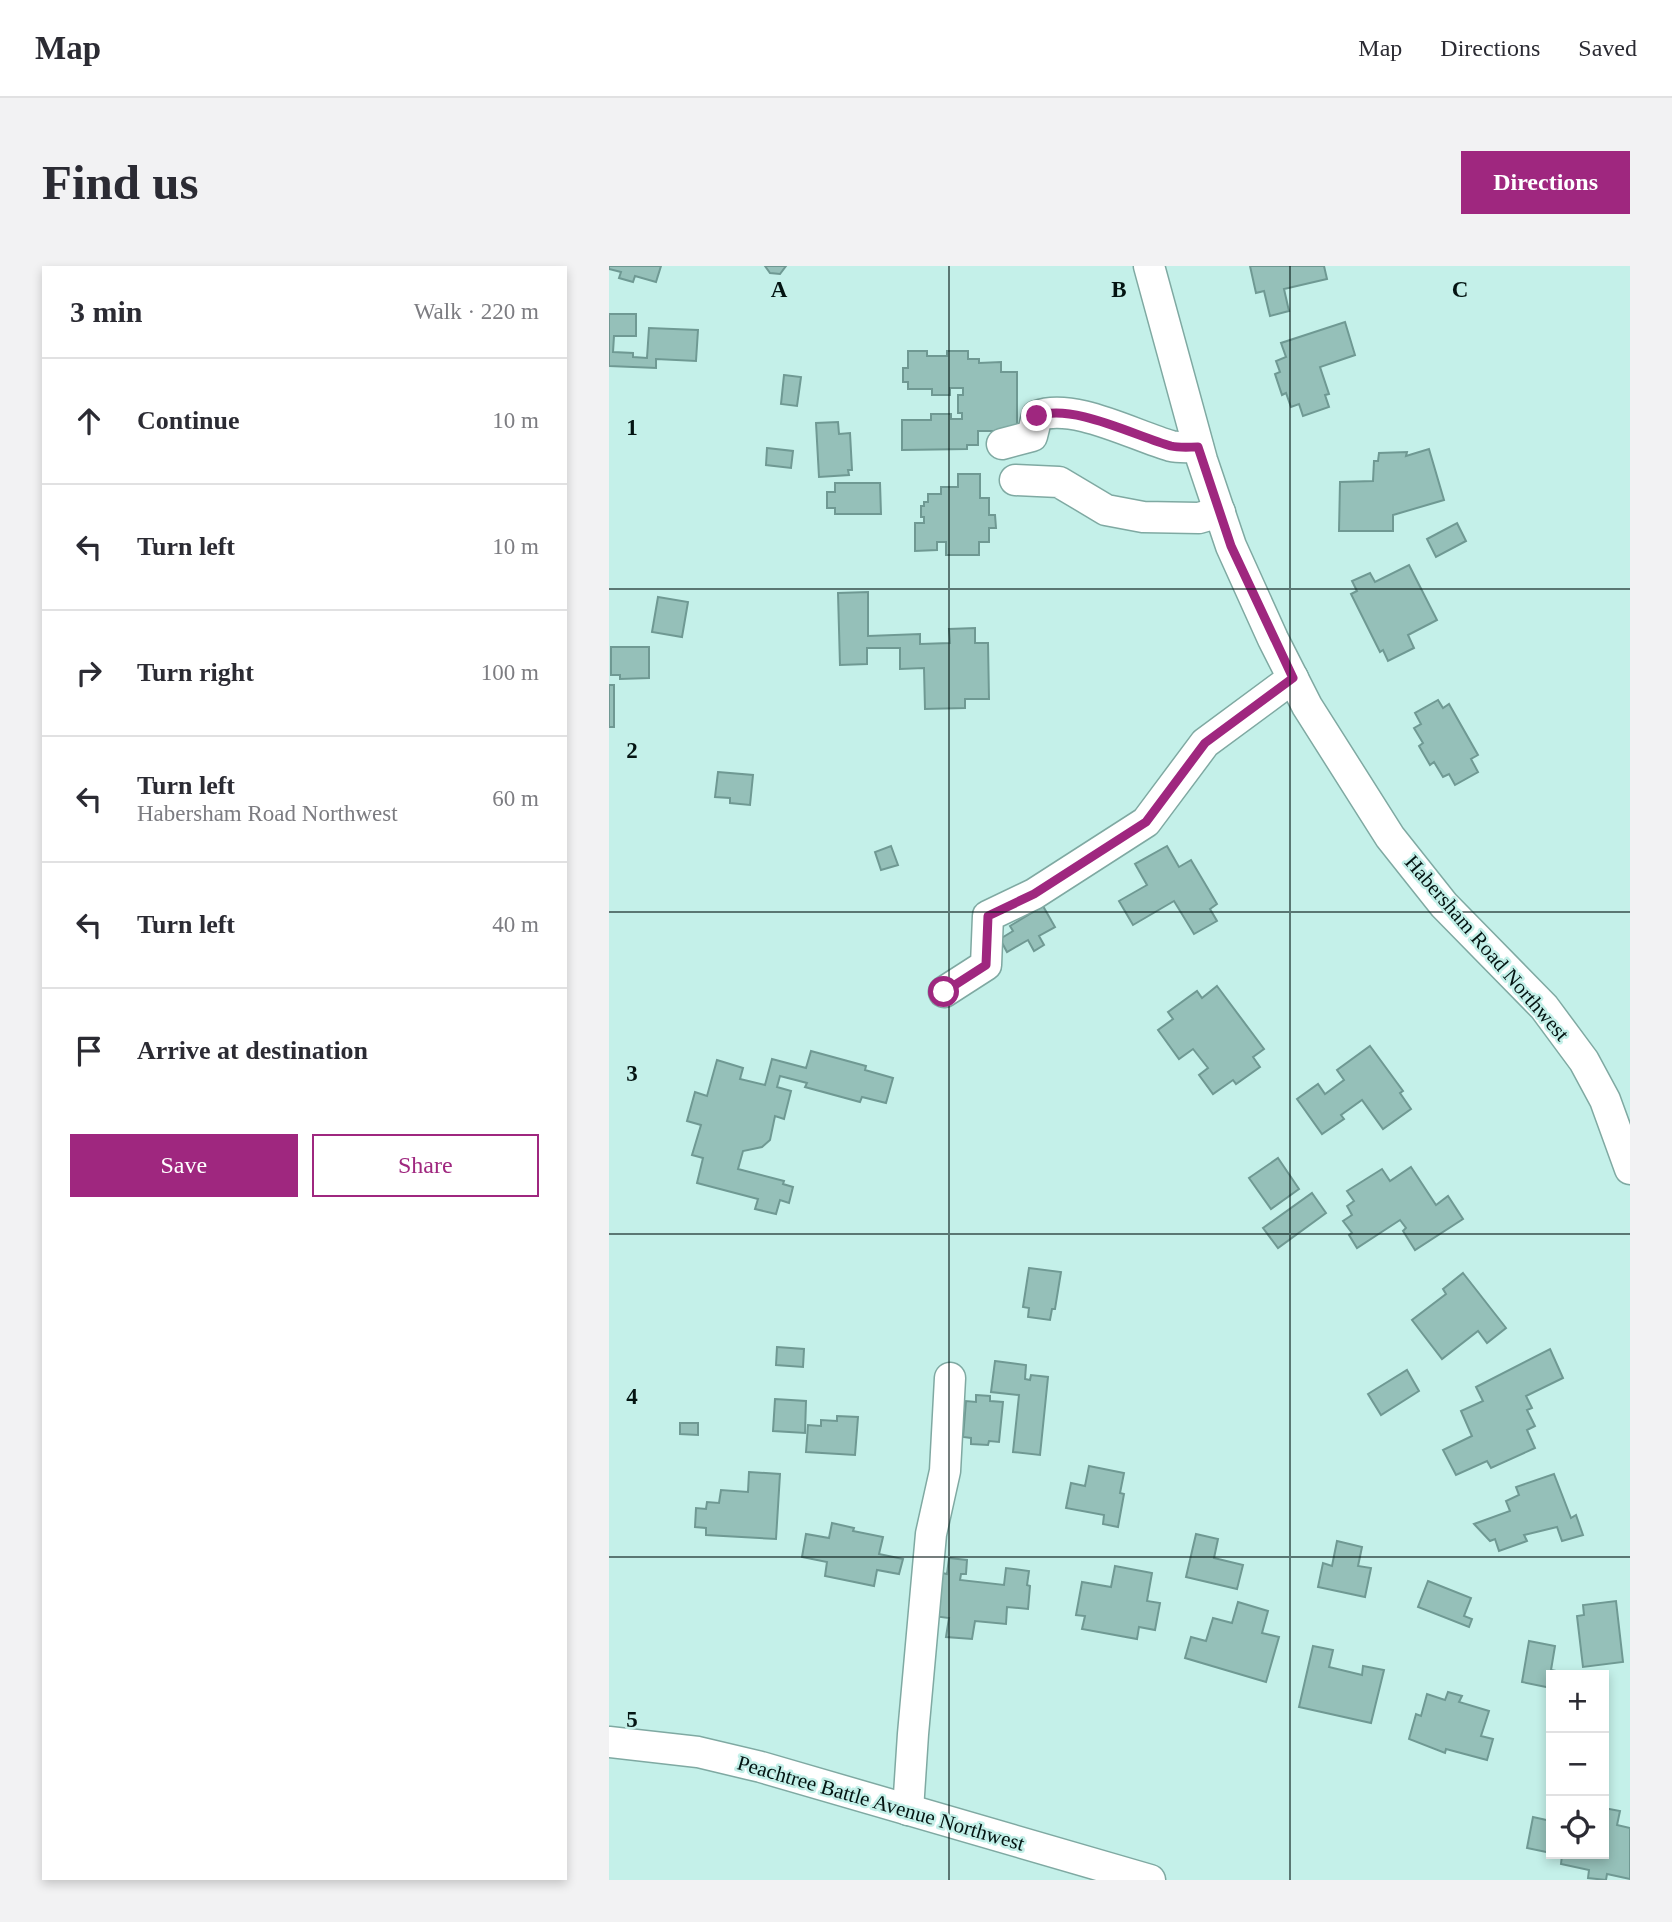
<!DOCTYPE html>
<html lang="en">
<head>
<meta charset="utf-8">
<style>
  :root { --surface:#fff; --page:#f2f2f3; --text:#2b2b33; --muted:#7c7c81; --line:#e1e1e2; --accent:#9f277f }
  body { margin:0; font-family:Georgia,serif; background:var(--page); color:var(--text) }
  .controls { position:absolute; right:21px; bottom:21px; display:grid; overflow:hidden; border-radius:0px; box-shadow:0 4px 10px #0003 }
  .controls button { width:63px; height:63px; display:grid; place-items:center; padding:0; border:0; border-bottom:2px solid var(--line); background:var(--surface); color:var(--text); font:35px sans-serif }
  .stop { position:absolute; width:21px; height:21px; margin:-16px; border:5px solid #9f277f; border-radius:50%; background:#fff }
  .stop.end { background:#9f277f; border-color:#fff; box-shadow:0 2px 7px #0008 }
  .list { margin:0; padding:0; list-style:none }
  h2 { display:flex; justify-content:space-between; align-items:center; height:91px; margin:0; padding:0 28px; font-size:30px }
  h2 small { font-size:23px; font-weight:400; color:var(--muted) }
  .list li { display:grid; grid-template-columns:46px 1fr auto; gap:21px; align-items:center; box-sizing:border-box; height:126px; padding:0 28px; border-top:2px solid var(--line) }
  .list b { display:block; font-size:26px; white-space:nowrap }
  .list p { margin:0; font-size:23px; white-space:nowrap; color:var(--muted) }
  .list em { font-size:23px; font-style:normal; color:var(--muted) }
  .actions { display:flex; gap:14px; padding:21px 28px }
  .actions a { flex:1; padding:16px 0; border:2px solid var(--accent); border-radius:0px; text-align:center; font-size:24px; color:var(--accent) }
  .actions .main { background:var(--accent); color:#fff }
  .icon { flex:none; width:38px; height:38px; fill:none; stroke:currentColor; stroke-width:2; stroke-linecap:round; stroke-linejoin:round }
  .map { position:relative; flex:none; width:1021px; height:1614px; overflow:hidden; border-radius:0px }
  header { display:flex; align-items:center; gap:42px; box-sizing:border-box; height:98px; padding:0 35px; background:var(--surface); border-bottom:2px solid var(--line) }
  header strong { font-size:33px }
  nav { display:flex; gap:38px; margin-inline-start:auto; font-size:24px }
  .intro { display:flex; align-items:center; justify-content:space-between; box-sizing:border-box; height:168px; padding:0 42px }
  h1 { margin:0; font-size:49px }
  .button { padding:18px 32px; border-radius:0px; background:var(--accent); color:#fff; font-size:24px; font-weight:700 }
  main { display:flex; gap:42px; padding:0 42px }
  aside { flex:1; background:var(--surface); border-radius:0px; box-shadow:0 4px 10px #0003 }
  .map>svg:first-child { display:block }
  .building { fill:#95c0b9; stroke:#6f9993; stroke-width:2 }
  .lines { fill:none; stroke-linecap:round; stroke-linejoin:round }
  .minor-casing { stroke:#7fa9a2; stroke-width:33 }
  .minor { stroke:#fff; stroke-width:30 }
  .route { stroke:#9f277f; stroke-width:9 }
  .grid { fill:none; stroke:#041412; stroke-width:2; stroke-opacity:0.55 }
  .labels { text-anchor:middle; stroke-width:5; stroke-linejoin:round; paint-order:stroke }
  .street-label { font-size:21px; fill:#041412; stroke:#c4f0e9 }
  .grid-label { font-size:23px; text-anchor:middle; font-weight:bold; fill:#041412; stroke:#c4f0e9; stroke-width:5; stroke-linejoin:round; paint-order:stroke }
</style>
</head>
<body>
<header>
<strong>Map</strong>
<nav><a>Map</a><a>Directions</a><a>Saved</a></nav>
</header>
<div class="intro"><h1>Find us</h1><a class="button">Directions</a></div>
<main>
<aside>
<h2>3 min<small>Walk · 220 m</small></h2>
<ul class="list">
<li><svg class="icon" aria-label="ahead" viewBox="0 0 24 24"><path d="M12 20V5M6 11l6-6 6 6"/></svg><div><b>Continue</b></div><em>10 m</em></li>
<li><svg class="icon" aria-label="left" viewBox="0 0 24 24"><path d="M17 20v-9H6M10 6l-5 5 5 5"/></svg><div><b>Turn left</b></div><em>10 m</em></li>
<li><svg class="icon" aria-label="right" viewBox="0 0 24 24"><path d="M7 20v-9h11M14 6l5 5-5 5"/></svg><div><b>Turn right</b></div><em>100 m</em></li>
<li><svg class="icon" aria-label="left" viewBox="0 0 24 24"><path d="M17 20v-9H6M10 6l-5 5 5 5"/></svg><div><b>Turn left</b><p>Habersham Road Northwest</p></div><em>60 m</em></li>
<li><svg class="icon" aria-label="left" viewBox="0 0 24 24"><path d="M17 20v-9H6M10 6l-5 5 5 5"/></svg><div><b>Turn left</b></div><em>40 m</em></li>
<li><svg class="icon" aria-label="arrive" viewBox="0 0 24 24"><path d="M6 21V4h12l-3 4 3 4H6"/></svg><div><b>Arrive at destination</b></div></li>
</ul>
<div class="actions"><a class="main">Save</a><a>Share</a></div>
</aside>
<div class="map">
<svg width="1021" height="1614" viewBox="0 0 1021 1614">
  <rect width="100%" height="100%" fill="#c4f0e9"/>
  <g class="building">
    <polygon points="0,0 52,0 47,16 26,10 24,16 10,12 12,6 0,3"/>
    <polygon points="156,0 177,0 171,8 161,7"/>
    <polygon points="641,0 715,0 718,13 675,23 680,45 661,50 655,25 647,27"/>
    <polygon points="0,48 27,48 27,70 5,70 4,86 24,87 24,91 38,92 40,62 89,64 87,95 47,93 47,102 0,100"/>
    <polygon points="736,56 746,89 711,101 720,128 716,129 720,141 694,150 690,138 682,141 677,127 673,129 666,108 671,106 667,95 677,91 672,77"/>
    <polygon points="299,85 318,85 318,90 338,90 338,85 359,85 359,93 370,93 370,97 392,96 392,106 408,106 408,165 369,165 369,179 358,179 358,183 293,184 293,154 322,154 322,148 342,148 342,153 353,153 353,147 349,147 349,129 354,129 354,122 341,122 341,129 323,129 323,123 299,123 299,116 294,116 294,102 299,102"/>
    <polygon points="175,109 192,111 188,140 172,138"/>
    <polygon points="229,156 230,168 241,167 243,204 239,204 240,209 210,211 207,157"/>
    <polygon points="158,182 184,185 182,202 157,199"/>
    <polygon points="820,183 835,234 784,249 784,265 730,265 731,216 764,215 765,195 769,195 770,187 798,186 797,190"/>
    <polygon points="349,208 371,208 371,232 380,232 380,249 386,249 387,262 380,262 380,276 370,276 370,289 337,289 337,276 328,276 328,284 306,285 306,257 315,257 315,251 312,251 312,240 315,240 315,236 319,236 319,228 332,228 332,221 349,221"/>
    <polygon points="226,217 271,217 272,248 226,248 226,242 218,242 218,226 226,226"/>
    <polygon points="848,257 857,275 827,291 818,273"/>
    <polygon points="800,299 828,354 799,369 805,382 779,395 774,384 771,386 742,328 748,325 743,315 761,307 766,316"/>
    <polygon points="259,326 259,370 311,368 311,378 341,377 340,363 366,362 366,377 379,377 380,433 356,433 356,442 316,443 315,402 291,403 291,382 258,382 258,398 231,399 229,327"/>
    <polygon points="49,331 79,336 73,371 43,366"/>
    <polygon points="2,381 40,381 40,412 11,413 11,409 2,409"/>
    <rect x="0" y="419" width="5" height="42"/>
    <polygon points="829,434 834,442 840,438 869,489 862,493 869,506 846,519 840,508 834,511 825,496 821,499 810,480 814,477 805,462 812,458 806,447"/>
    <polygon points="109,506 144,509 141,539 121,537 121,532 106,531"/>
    <polygon points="282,580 289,599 272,604 266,586"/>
    <polygon points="558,580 570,601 582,594 608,638 601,643 608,655 585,668 565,635 524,659 510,635 538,619 526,598"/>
    <polygon points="434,640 446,661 430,670 435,679 425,685 419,674 398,686 391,673 404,665 401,660"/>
    <polygon points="608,720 655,783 644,791 651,801 627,818 624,814 604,828 590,809 599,802 584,783 570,793 549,764 564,753 559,746 588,725 593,732"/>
    <polygon points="761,780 794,825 791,827 802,843 774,863 753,834 732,849 735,853 713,868 688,833 709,818 716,828 735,814 728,804"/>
    <polygon points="202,785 257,800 256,804 284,812 277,837 253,831 251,836 196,821 198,817 171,810 168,821 182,825 175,853 166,850 161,874 153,881 134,885 129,903 175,915 174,918 184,921 180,937 171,934 167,948 146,943 149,933 88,917 94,892 83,889 92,859 78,855 86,826 98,830 108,794 134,802 131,813 156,819 163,793 197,802"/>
    <polygon points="669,892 690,923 662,943 640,912"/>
    <polygon points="802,901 827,939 839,930 854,953 806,984 794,965 797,962 791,954 748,982 740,969 743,967 734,955 743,949 738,940 745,935 738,925 773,903 781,915"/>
    <polygon points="703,927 717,947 669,982 654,962"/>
    <polygon points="420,1002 452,1006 446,1043 443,1043 441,1054 419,1051 420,1042 414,1041"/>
    <polygon points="854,1007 897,1062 878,1077 869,1065 833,1093 803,1054 837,1028 834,1023"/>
    <polygon points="168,1081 195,1083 194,1101 167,1099"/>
    <polygon points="941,1083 954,1112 917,1130 923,1142 918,1144 926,1160 918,1164 926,1182 882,1202 878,1195 847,1209 834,1184 863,1170 852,1145 874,1135 867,1121"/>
    <polygon points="386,1095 417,1099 416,1113 421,1114 422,1109 439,1111 431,1189 404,1186 410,1129 382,1126"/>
    <polygon points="798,1104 810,1125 772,1149 759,1128"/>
    <polygon points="367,1129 381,1130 381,1135 394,1136 390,1176 380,1175 379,1179 362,1178 362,1172 354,1171 357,1135 367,1136"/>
    <polygon points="166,1133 197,1135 196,1167 164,1165"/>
    <polygon points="228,1150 249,1151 246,1189 197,1186 199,1159 212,1160 212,1154 228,1155"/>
    <polygon points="71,1157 89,1157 89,1169 71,1168"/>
    <polygon points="480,1200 515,1207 511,1227 515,1228 509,1261 494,1258 495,1249 457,1242 462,1217 476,1220"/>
    <polygon points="140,1206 171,1208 167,1273 97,1269 97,1262 86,1261 87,1242 97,1243 98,1236 110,1237 112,1224 139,1226"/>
    <polygon points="945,1208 962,1252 967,1249 974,1269 953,1275 948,1261 915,1269 918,1275 890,1285 886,1273 881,1275 865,1258 901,1245 897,1235 910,1229 907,1221"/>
    <polygon points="223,1257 245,1262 244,1265 274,1271 270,1288 294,1293 290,1308 268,1304 265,1320 216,1310 218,1296 193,1291 197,1268 220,1272"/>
    <polygon points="587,1268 609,1273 605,1292 634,1299 628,1323 577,1311"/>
    <polygon points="728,1275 753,1281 749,1300 762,1302 756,1331 709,1321 714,1297 723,1300"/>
    <polygon points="340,1292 358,1294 357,1308 352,1308 351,1314 395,1319 397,1302 420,1305 418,1319 421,1320 419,1343 398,1341 397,1358 366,1355 363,1373 337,1371 340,1352 324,1350 333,1307 338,1308"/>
    <polygon points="506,1300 543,1307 538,1335 551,1337 546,1364 530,1361 528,1373 473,1363 476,1350 467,1349 473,1316 502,1321"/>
    <polygon points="819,1315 862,1332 855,1350 863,1353 860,1361 809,1341"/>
    <polygon points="1007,1335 1014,1396 974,1401 968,1350 975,1349 974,1339"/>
    <polygon points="629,1336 659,1345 653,1367 670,1371 657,1416 576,1392 582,1371 597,1375 604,1352 623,1357"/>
    <polygon points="920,1375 946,1380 942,1404 958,1407 958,1409 942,1409 942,1422 913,1416"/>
    <polygon points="704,1380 724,1384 720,1401 753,1409 754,1400 775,1404 762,1457 690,1441"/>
    <polygon points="839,1426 853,1430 850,1436 880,1445 872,1470 884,1473 878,1494 837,1483 836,1487 800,1473 807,1448 812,1450 818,1428 836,1434"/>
    <polygon points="995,1542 1011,1545 1008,1559 1021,1562 1021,1613 998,1608 997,1614 979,1612 980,1604 952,1598 953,1589 946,1588 995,1588"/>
    <polygon points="924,1551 942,1555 942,1587 918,1582"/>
  </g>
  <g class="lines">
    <defs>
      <g id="minor">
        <polyline points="540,0 593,194 622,280 664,373 698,440 781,571 835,639 935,741 975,795 996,834 1021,903"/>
        <path d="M 393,178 L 423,170 L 428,150 C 464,136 526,170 562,180 C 570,182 580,181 589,181"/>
        <polyline points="406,214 450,216 497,244 534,251 590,252 611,246"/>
        <polyline points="335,726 377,699 379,650 425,628 537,556 596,477 684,412"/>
        <polyline points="0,1476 89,1486 152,1501 541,1614"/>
        <polyline points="299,1544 304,1468 322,1268 336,1205 341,1112"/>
      </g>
    </defs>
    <use href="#minor" class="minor-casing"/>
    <use href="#minor" class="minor"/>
  </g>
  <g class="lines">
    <path class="route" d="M 335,726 L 377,699 L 379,650 L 425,628 L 537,556 L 596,477 L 684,412 L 622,280 L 589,181 C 580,181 570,182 562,180 C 526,170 464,137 428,150"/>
  </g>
  <path class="grid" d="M 340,0 L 340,1614M 681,0 L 681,1614M 0,323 L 1021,323M 0,646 L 1021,646M 0,968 L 1021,968M 0,1291 L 1021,1291"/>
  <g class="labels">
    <g class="street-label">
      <text transform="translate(878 682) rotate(49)" y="7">Habersham Road Northwest</text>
      <text transform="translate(272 1537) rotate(16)" y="7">Peachtree Battle Avenue Northwest</text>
    </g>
  </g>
  <g class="grid-label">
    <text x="170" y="31">A</text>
    <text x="510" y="31">B</text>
    <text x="851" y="31">C</text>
    <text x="23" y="169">1</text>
    <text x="23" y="492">2</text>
    <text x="23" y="815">3</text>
    <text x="23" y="1138">4</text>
    <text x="23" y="1461">5</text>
  </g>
</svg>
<div class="controls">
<button>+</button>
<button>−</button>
<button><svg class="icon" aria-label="locate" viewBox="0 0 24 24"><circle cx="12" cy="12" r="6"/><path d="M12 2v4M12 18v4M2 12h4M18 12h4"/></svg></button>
</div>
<div class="stop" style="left:335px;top:726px"></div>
<div class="stop end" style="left:428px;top:150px"></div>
</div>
</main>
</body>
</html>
